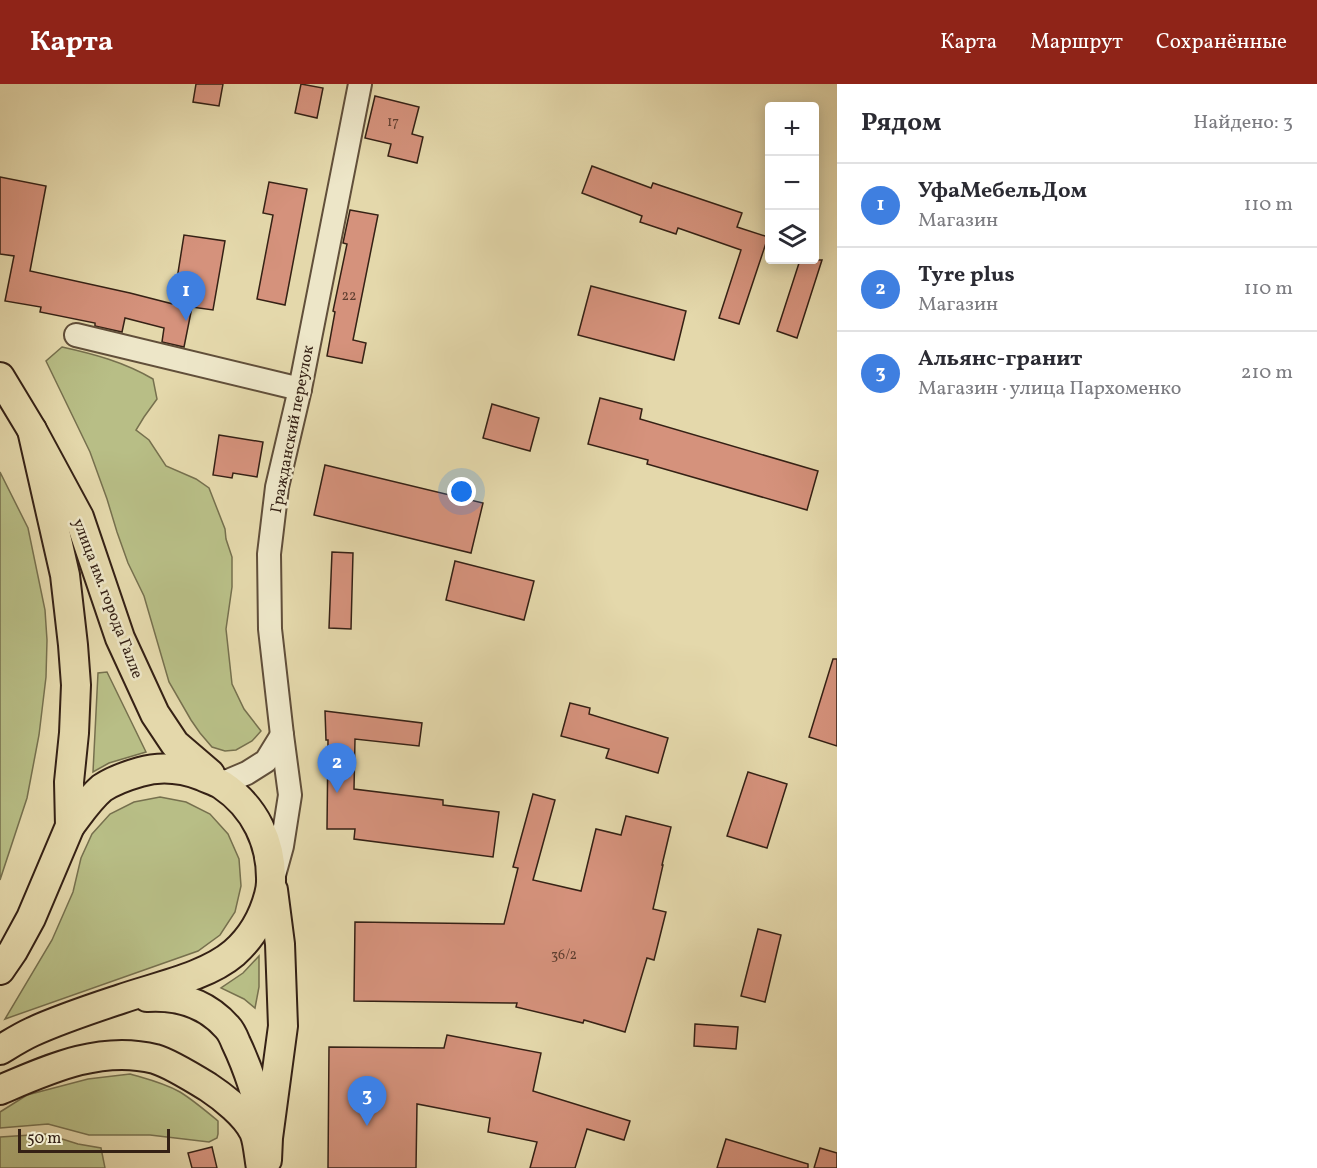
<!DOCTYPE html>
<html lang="ru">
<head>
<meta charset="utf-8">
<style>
  :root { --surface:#fff; --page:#f7f7f7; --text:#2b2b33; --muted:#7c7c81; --line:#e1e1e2; --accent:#8f2418 }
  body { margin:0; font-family:Vollkorn,serif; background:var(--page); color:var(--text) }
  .controls { position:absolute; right:18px; top:18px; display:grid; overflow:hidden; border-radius:6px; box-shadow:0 3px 15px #0003 }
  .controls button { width:54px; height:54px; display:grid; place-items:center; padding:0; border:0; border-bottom:2px solid var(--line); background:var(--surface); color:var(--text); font:30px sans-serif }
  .scale { position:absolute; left:18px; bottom:15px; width:152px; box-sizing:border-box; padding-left:6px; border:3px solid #352115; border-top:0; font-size:16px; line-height:21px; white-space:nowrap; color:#352115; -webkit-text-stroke:4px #ede6c8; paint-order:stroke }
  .you { position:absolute; left:462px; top:408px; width:21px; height:21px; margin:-15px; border:4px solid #fff; border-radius:50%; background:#1a73e8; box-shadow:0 0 0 9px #1a73e833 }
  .badge { display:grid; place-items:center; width:39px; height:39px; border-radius:50%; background:var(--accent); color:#fff; font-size:20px; font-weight:700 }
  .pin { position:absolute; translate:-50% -50px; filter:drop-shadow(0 2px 3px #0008) }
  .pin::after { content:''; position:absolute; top:32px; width:21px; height:18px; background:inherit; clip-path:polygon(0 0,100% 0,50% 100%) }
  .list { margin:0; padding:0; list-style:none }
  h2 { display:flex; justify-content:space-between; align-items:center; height:78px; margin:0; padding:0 24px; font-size:26px }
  h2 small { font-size:20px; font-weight:400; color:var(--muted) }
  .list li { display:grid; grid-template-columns:39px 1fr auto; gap:18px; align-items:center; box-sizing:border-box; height:84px; padding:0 24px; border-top:2px solid var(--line) }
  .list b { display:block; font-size:22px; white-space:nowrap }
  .list p { margin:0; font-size:20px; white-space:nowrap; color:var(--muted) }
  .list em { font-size:20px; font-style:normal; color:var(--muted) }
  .icon { flex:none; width:33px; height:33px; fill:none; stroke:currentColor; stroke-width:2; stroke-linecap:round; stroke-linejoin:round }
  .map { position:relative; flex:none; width:837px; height:1084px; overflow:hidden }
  header { display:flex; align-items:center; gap:36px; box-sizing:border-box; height:84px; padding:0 30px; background:var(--accent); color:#fff }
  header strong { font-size:28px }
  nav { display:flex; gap:33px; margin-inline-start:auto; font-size:21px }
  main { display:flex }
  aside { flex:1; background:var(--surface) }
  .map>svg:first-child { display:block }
  .green { fill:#b8be86; stroke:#76704e; stroke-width:1.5 }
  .building { fill:#d5927c; stroke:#352115; stroke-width:1.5 }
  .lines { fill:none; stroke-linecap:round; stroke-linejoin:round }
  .minor-casing { stroke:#614f3a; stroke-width:26 }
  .major-casing { stroke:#352115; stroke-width:32 }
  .minor { stroke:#ede6c8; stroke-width:22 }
  .major { stroke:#e4d8ab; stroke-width:28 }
  .labels { text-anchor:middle; stroke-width:5; stroke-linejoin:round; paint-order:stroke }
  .number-label { font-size:14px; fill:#5d3d2f }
  .street-label { font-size:16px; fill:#352115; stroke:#ede6c8 }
</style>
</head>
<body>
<header>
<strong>Карта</strong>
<nav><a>Карта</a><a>Маршрут</a><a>Сохранённые</a></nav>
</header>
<main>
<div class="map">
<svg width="837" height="1084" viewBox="0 0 837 1084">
  <rect width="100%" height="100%" fill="#e4d8ab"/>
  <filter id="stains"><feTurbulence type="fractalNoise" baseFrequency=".00333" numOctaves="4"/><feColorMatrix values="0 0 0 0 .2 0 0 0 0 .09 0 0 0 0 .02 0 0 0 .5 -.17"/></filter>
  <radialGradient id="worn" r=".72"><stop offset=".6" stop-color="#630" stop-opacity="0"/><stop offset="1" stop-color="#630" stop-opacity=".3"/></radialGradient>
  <g class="green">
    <path d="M 62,263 C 94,270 124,278 153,295 L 157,315 L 144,333 L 136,346 L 149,356 L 166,382 L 196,395 L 209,404 L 225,445 L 226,455 L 232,473 L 232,503 L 226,545 L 232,600 L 244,625 L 261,647 L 252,657 L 236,666 L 225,667 L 212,663 L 200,649 L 191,636 L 169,598 L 144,512 L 128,479 L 117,448 L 107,415 L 90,368 L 46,277 Z"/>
    <polygon points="0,388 28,444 45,526 47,556 46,593 39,651 27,714 0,796"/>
    <polygon points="107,588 146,668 109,679 93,688 98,589"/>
    <polygon points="160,713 186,718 210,730 228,750 239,775 241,802 235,828 220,851 198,867 5,935 52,856 73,808 81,774 92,750 110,730 134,718"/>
    <polygon points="259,872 259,903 255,924 244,915 221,904 243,889"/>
    <path d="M 130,990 C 147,995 164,999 180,1008 C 193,1016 206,1027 218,1037 L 218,1050 L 217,1054 L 209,1058 L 150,1051 L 89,1051 L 48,1040 L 0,1044 L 0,1028 L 27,1011 L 88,995 Z"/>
    <polygon points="46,1050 78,1060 101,1064 105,1084 0,1084 0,1053"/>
  </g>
  <g class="building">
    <polygon points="196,0 223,0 219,22 193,18"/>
    <polygon points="301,0 323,4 317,34 295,29"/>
    <polygon points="375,12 419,23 412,50 423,53 417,79 388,72 391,60 365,54"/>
    <polygon points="592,82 651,104 653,99 742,129 737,143 768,153 739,240 719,234 741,166 678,144 676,150 640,138 642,132 582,109"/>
    <polygon points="0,93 46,102 30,187 130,209 173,220 184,151 225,157 213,226 192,223 184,263 162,258 164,244 125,234 122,248 95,242 95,239 40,228 41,223 5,217 14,172 0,170"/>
    <polygon points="269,98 307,105 285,221 257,215 273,131 263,129"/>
    <polygon points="350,126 378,131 353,256 366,259 362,279 327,272 335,228 333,227 347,160 343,159"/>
    <polygon points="800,176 822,176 797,254 777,247"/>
    <polygon points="591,202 686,227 674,276 578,251"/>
    <polygon points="600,314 642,325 640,335 818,387 807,426 647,380 648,376 588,360"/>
    <polygon points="492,320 539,334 530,367 483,354"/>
    <polygon points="219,351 263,358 257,393 233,389 232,394 213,391"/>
    <polygon points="325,381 483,419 471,469 314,431"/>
    <polygon points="332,468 353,469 351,545 329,544"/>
    <polygon points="455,477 534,497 524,536 446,516"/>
    <polygon points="833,575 837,575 837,662 809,653"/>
    <polygon points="570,619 590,624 589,630 668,654 658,689 606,674 609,665 561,652"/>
    <polygon points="325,627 422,639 419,662 355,655 354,705 443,716 443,721 499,728 493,773 354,755 355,745 327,745 328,656 326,656"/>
    <polygon points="748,688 787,700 767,764 727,752"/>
    <polygon points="533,710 555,716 533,796 581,807 596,745 621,751 626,732 671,743 662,781 663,781 653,825 666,828 654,876 647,874 625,948 584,936 583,939 516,923 517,919 354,917 355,838 504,840 518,784 513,783"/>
    <polygon points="758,845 781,851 765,918 741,912"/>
    <polygon points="695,940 738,943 736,965 694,962"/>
    <polygon points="447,951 541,969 533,1007 630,1037 624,1056 587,1045 575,1084 530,1084 537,1058 488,1048 490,1034 417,1020 416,1084 328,1084 329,963 444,964"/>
    <polygon points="726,1055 808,1080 808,1084 717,1084"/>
    <polygon points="212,1063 217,1084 192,1084 188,1069"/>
    <polygon points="820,1064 837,1069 837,1084 814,1084"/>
  </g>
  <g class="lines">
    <defs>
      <g id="minor">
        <polyline points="76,251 300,305"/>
        <polyline points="221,700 247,689 266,677 282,651"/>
        <polyline points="274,791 282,762 290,711 282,651 270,545 269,470 277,403 300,305 360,0"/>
      </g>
      <g id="major">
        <polyline points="0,293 32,346 79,433 120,554 155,630 175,660 210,690"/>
        <polyline points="0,886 13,867 31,834 70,742 69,698 74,649 76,601 73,561 65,491 32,346"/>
        <path d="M 147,913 C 179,911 206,919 227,943 C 231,947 234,954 236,959 C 249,986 257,1014 265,1043"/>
        <path d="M 0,966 C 10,960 21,953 32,948 C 60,935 91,925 121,915 C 155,903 206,893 234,869 C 252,853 263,834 269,811 C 270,807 271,802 271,798 C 272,759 255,723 222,701 C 216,697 208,695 202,692 C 181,684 161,682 140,688 C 126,692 114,696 102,704 C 89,715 80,729 70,742"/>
        <path d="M 0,1006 C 49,985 101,961 155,975 C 169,979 195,995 208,1003 C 223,1013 246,1031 254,1048 C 258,1057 259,1074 261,1084"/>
        <polyline points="267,1076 268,1054 283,942 280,860 273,806"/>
      </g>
    </defs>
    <use href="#minor" class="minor-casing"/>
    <use href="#major" class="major-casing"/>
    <use href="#minor" class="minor"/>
    <use href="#major" class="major"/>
  </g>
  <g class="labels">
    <g class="number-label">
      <text x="393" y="42">17</text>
      <text x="349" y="216">22</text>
      <text x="564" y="875">36/2</text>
    </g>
    <g class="street-label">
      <text transform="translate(291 345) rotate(-79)" y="6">Гражданский переулок</text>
      <text transform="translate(109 514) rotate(69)" y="6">улица им. города Галле</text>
    </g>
  </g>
  <rect width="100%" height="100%" filter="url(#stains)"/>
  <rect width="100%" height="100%" fill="url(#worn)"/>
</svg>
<div class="controls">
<button>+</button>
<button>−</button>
<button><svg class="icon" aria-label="layers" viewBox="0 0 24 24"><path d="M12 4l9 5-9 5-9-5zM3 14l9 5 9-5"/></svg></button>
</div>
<div class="scale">50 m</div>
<div class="you"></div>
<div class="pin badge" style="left:186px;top:237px;background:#3f7fe0">1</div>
<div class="pin badge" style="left:337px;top:709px;background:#3f7fe0">2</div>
<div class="pin badge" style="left:367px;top:1042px;background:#3f7fe0">3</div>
</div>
<aside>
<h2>Рядом<small>Найдено: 3</small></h2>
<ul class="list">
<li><span class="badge" style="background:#3f7fe0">1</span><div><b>УфаМебельДом</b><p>Магазин</p></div><em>110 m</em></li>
<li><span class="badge" style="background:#3f7fe0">2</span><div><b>Tyre plus</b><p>Магазин</p></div><em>110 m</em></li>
<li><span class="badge" style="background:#3f7fe0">3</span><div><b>Альянс-гранит</b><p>Магазин · улица Пархоменко</p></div><em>210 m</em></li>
</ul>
</aside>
</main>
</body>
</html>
